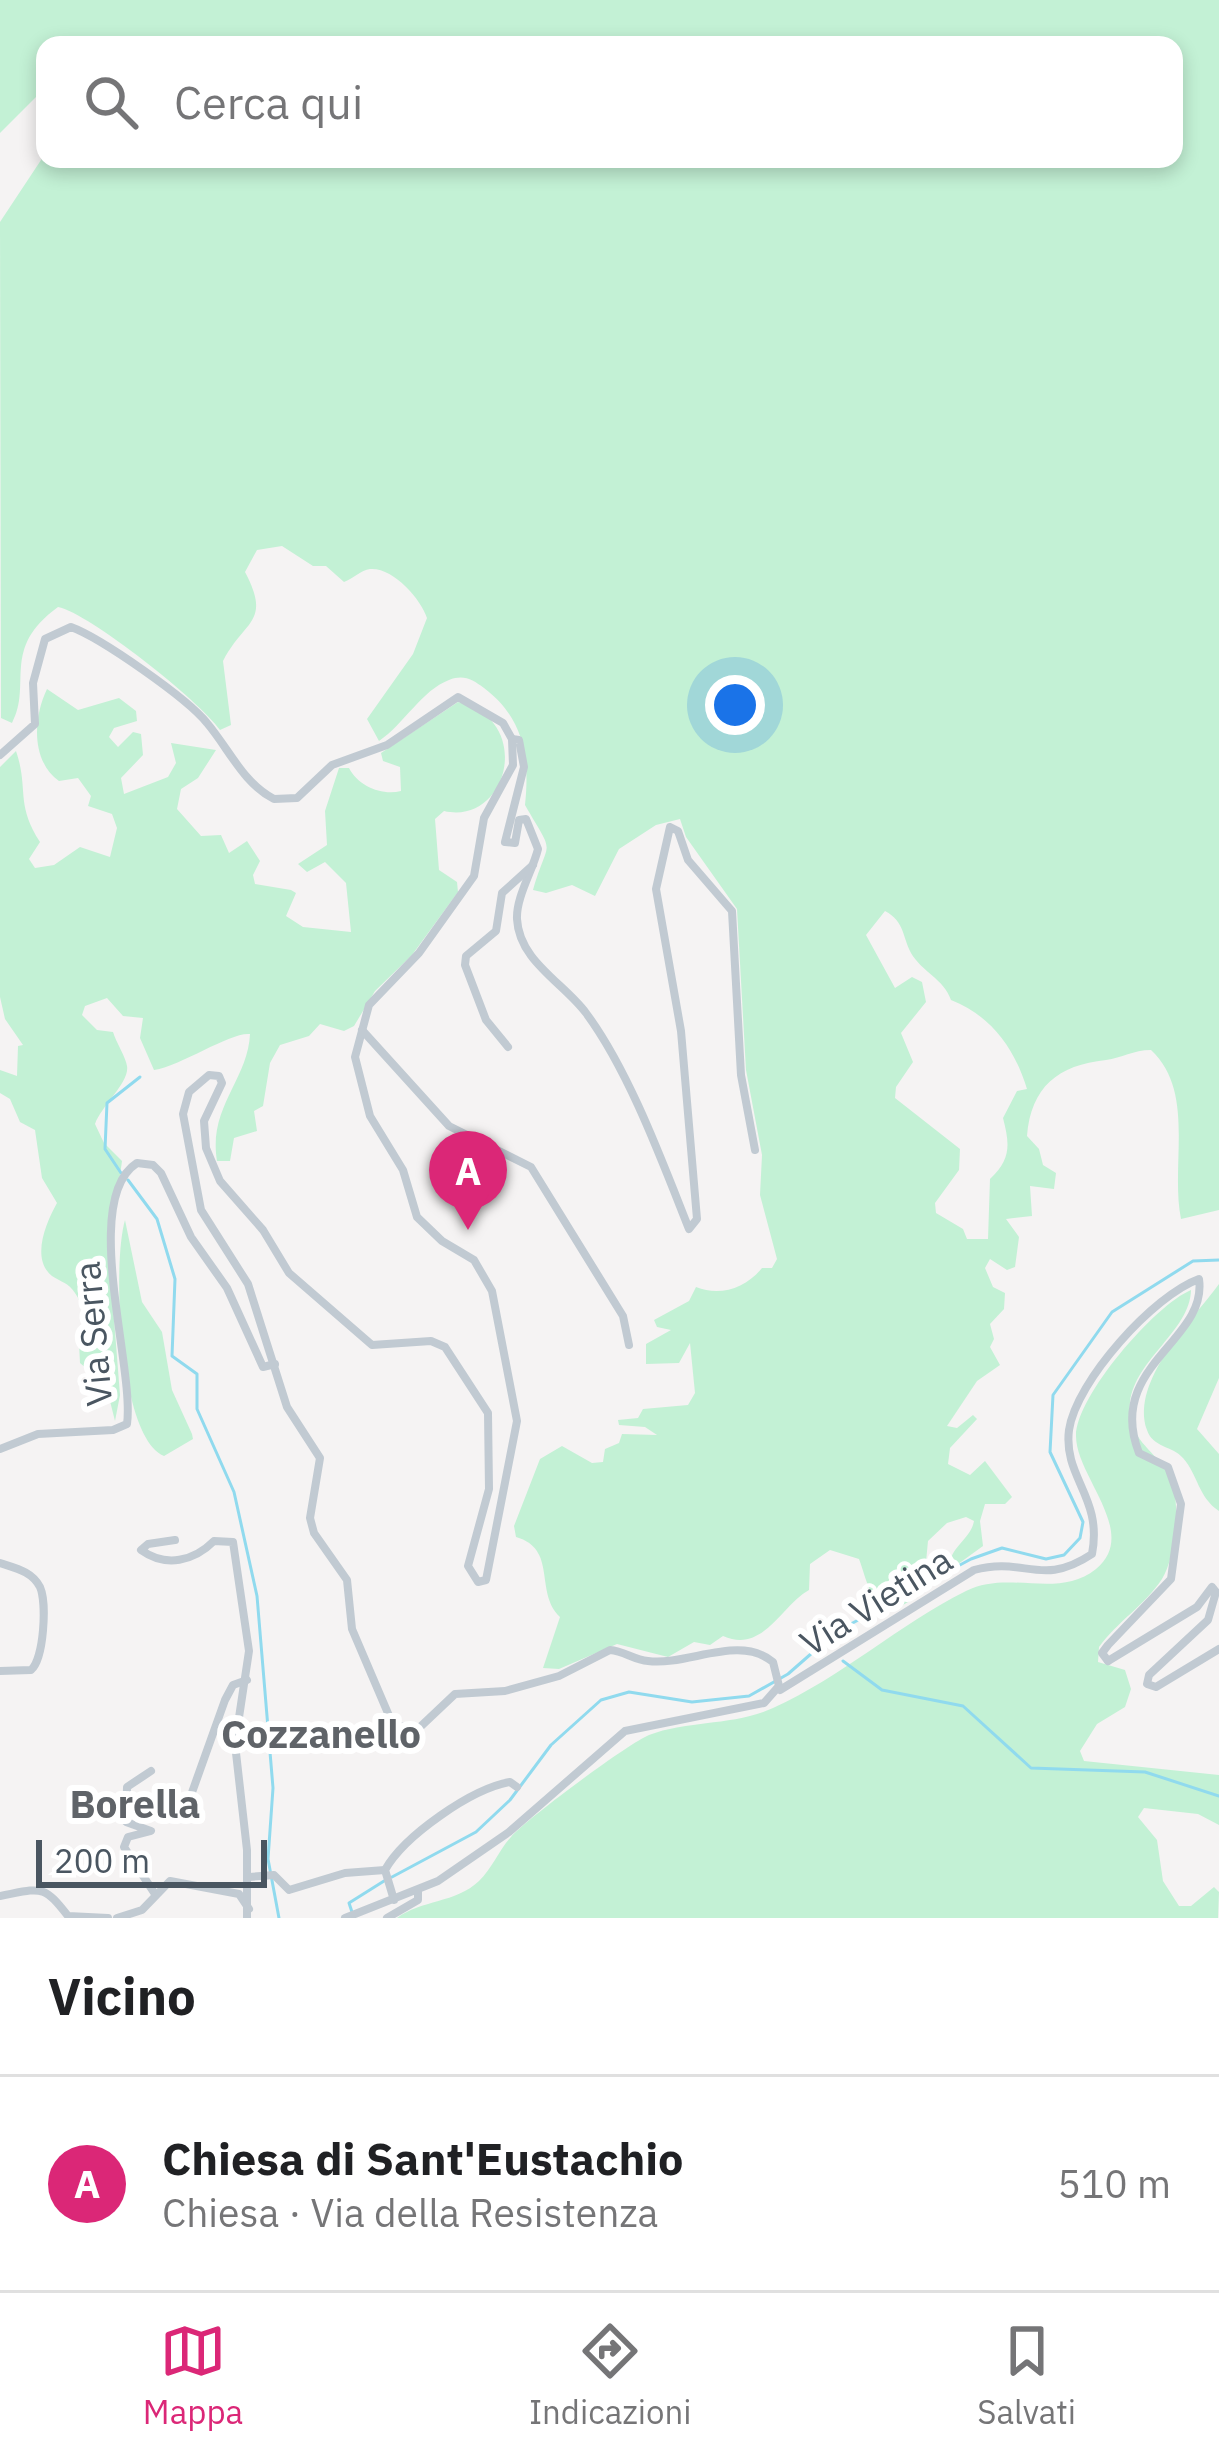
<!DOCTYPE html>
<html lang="it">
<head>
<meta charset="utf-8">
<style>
  :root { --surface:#fff; --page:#f6f6f6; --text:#202124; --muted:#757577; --line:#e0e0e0; --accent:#db2777 }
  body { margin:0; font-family:"IBM Plex Sans",sans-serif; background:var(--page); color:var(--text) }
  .scale { position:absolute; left:36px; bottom:30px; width:231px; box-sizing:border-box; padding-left:12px; border:6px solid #4a5661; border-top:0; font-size:33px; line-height:42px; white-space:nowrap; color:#4a5661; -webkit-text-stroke:9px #fff; paint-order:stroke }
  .you { position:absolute; left:735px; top:705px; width:42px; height:42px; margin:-30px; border:9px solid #fff; border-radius:50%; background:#1a73e8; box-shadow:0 0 0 18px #1a73e833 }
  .badge { display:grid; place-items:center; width:78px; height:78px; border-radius:50%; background:var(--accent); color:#fff; font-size:39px; font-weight:700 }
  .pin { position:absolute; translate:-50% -99px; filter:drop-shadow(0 3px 6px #0008) }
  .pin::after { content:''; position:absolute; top:63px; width:42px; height:36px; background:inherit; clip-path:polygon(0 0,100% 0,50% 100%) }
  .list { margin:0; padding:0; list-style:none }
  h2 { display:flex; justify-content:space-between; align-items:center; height:156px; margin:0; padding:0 48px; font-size:51px }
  h2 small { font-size:39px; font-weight:400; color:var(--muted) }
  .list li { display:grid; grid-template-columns:78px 1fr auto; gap:36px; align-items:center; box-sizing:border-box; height:216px; padding:0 48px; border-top:3px solid var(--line) }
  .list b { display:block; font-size:45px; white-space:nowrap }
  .list p { margin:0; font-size:39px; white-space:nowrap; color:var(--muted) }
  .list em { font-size:39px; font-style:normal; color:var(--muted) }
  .icon { flex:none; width:66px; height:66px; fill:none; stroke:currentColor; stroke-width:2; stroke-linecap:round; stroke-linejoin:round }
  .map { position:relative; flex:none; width:1219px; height:1918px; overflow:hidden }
  .search { position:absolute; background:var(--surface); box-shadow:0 6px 18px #0003; left:36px; right:36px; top:36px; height:132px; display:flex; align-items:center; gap:30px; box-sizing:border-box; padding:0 42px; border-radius:24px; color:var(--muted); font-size:45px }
  .sheet { height:372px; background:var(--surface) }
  nav { display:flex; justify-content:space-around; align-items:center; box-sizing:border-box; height:168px; border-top:3px solid var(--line); background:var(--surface); font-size:33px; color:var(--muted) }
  nav a { display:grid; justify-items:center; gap:6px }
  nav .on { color:var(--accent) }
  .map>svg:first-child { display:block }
  .green { fill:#c3f1d5; fill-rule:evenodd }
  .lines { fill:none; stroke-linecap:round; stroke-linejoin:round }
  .stream { stroke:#90daee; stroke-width:3 }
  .minor { stroke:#c1cad2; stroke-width:8 }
  .labels { text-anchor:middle; stroke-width:12; stroke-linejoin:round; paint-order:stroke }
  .street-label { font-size:36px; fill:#4a5661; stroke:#fff }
  .neighbourhood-label { font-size:39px; font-weight:bold; fill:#5f6368; stroke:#fff }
</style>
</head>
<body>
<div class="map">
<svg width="1219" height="1918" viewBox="0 0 1219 1918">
  <rect width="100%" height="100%" fill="#f5f3f3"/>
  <g class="green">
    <path d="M 0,0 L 1219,0 L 1219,1210 L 1181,1219 C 1170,1164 1196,1092 1151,1050 C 1133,1050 1122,1058 1106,1060 C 1058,1065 1031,1087 1027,1136 L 1039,1149 L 1043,1165 L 1056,1173 L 1054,1189 L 1030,1186 L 1032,1216 L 1006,1219 L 1019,1237 L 1015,1267 L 1007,1270 L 990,1259 L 985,1268 L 993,1287 L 1005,1293 L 1004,1309 L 990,1324 L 994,1339 L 990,1347 L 1000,1365 L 977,1381 L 947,1426 L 957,1428 L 973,1415 L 977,1419 L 950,1448 L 948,1464 L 970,1475 L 985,1461 L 1012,1497 L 1005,1504 L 985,1504 L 980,1521 L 983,1546 L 954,1567 L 949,1564 C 953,1545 971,1538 974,1521 L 966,1517 L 947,1523 L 928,1541 L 923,1593 L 893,1611 C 870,1606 866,1577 859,1559 L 830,1550 L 810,1564 L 809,1590 C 781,1605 764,1654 723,1636 L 710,1645 L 694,1642 L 668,1657 L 617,1644 L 559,1669 L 543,1668 L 560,1617 C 534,1592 558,1549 516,1537 L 514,1526 L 540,1459 L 562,1446 L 592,1463 L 603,1462 L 605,1449 L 619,1443 L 622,1434 L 657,1435 L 645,1427 L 619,1425 L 618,1420 L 638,1418 L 643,1409 L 688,1405 L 695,1393 L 690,1343 L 679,1363 L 646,1364 L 646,1344 L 671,1330 L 657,1327 L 654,1320 L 689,1301 L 696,1287 C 720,1297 746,1288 762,1268 L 772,1268 L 777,1259 L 760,1195 L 762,1155 L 746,1070 L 737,909 L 686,837 L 680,819 L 656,825 L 619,849 L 595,896 L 572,885 L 546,893 L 533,890 C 549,835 556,859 525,805 C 530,758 524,718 484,688 C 473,680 464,674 449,680 C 422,690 404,724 379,741 L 367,719 L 413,654 L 427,618 C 421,599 393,567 370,569 C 361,570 353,579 344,582 L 326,566 L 313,566 L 282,546 L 257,550 L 245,572 C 272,623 244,620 223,661 L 231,725 L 220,730 C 201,702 89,613 58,607 C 0,649 33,684 12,723 L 1,718 L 0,222 L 45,154 L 45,159 L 1174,159 L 1174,45 L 45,45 L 45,88 L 0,133 ZM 885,911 C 905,922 902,936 911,953 C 922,972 944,979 951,1000 C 991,1016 1014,1047 1027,1089 L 1017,1091 L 1003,1118 C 1010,1145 1011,1159 990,1179 L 988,1239 L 967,1239 L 963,1229 L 936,1213 L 935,1203 L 959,1170 L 960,1149 L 895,1098 L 896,1087 L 913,1062 L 901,1033 L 926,1002 L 922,982 L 912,977 L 895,988 L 866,935 Z"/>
    <path d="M 47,689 L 78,710 L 119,698 L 136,711 L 137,721 L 114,728 L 109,737 L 118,747 L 133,732 L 141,734 L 143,755 L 121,778 L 124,794 L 168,777 L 176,763 L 171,743 L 216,750 L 198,778 L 181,789 L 177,809 L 201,836 L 221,835 L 229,853 L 247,841 L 260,861 L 253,875 L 255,884 L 291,890 L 296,893 L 286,916 L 303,927 L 351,932 L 346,883 L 325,862 L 307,872 L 298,864 L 327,845 L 325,811 L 339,768 L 349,768 C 358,786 382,796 401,791 L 400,767 L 383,761 L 381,753 L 458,702 C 535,720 508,826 444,811 L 435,819 L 439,870 L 457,882 L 458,892 L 412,955 L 375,991 L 354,1026 L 344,1031 L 320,1024 L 309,1036 L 280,1045 L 270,1063 L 263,1106 L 254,1111 L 257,1131 L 234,1138 L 230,1161 L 217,1161 C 208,1107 248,1080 250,1034 C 230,1032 183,1065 154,1070 L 140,1038 L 143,1018 L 123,1016 L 107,998 L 85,1006 L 82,1015 L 97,1030 L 113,1032 C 116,1042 126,1058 127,1066 C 130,1082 101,1106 95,1124 L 104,1143 L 122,1161 L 109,1255 L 120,1395 L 115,1421 L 106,1385 L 80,1363 L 79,1343 L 88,1331 C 84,1318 83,1304 75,1293 C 69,1283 61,1282 52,1276 C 30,1258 47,1221 57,1203 L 42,1178 L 35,1130 L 20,1122 L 10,1099 L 0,1093 L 0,1070 L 17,1076 L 18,1046 L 23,1045 L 5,1019 L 0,997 L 0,767 L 16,751 C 29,789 15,803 40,842 L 29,859 L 35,868 L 54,865 L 80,847 L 110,857 L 117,828 L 112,814 L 88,806 L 91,796 L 78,778 L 59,781 C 31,761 33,718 47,689 Z"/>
    <path d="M 125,1220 L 142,1302 L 162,1332 L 172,1390 L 192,1434 L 193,1439 L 164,1456 C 119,1437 112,1265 125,1220 Z"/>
    <path d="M 1219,1284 L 1219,1378 L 1197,1429 L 1219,1454 L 1219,1511 C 1198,1497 1198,1475 1183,1458 C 1173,1446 1153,1448 1147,1430 C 1130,1381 1192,1321 1219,1284 Z"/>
    <path d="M 1191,1290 C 1190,1331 1136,1358 1130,1402 C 1126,1437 1151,1447 1167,1472 C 1183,1494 1176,1557 1162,1579 C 1145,1605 1117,1622 1099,1647 L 1098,1662 L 1125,1670 L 1131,1689 L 1125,1707 L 1097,1724 L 1080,1751 L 1084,1761 L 1219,1775 L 1219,1825 L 1198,1814 L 1144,1808 L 1138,1817 L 1157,1840 L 1163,1881 L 1179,1906 L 1191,1906 L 1214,1887 L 1219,1892 L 1218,1918 L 397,1918 C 421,1900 456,1903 479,1881 C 492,1869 499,1850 511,1837 C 525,1820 629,1743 649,1735 C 688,1720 734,1726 773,1708 C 842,1677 898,1625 966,1591 C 1009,1569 1057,1600 1096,1569 C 1140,1533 1076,1477 1076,1436 C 1076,1396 1155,1305 1191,1290 Z"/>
  </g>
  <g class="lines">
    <g class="stream">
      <polyline points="121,1173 105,1149 107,1103 140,1077"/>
      <polyline points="128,1180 157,1219 175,1279 172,1356 197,1374 197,1409 234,1492 257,1596 273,1788 268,1859 279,1918"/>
      <polyline points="843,1661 882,1690 963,1706 1031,1768 1145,1772 1219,1796"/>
      <polyline points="392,1877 476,1832 510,1800 551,1745 601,1700 629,1692 692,1702 749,1696 788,1674 836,1632 971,1559 1002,1548 1046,1559 1064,1555 1080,1538 1083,1522 1050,1452 1053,1395 1112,1312 1193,1261 1219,1260"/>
      <polyline points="352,1912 349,1903 384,1881"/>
    </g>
    <g class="minor">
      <path d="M 512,739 L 519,740 L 524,767 L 505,842 L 515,843 L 519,820 L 526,819 L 538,849 C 533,870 516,897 517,919 C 519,961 564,983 586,1013 C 629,1071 662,1161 689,1229 L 697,1219 L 681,1031 L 656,889 L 670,827 L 678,831 L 688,860 L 732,911 L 741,1075 L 755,1150"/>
      <path d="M 0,755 L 35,724 L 33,683 L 45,639 L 71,627 C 101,638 187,698 207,723 C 229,749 243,783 274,799 L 297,798 L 332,765 L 387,745 L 458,697 L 503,723 L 512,739 L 513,765 L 484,818 L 474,876 L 419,953 L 369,1005 L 355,1057 L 370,1116 L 403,1170 L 417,1217 L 442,1241 L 474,1260 L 492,1291 L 517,1421 L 486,1580 L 478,1582 L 468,1566 L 489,1489 L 488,1413 L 445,1347 L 431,1341 L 372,1345 L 289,1273 L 263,1230 L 220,1181 L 206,1148 L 204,1121 L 222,1083 L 219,1076 L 209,1075 L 189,1092 L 183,1114 L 201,1210 L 248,1284 L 287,1407 L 320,1458 L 310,1518 L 314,1533 L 347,1580 L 352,1629 L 393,1725 L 418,1729 L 455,1694 L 505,1691 L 559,1676 L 610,1650 C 624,1651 634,1660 648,1661 C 688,1666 739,1634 773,1662 L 779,1686 L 764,1703 L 625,1731 L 509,1832 L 438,1881 L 345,1918"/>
      <polyline points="362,1030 449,1126 531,1167 623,1316 629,1345"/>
      <polyline points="508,1047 486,1020 465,965 466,956 496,931 502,893 533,865"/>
      <path d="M 0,1449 L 38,1434 L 113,1430 L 127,1424 C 135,1368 80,1199 137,1163 L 153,1165 L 161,1173 L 191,1237 L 227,1288 L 263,1367 L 275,1364"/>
      <path d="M 175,1540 L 148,1544 L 141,1550 C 166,1568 194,1561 214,1541 L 233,1542 L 249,1651 L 235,1744 L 247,1850 L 247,1918"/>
      <path d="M 0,1563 C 15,1568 32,1571 40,1587 C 47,1603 44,1659 31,1670 L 0,1671"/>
      <polyline points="1108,1661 1197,1607 1212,1587 1216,1592 1208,1620 1149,1675 1147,1684 1156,1687 1219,1649"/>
      <path d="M 780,1690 L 974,1570 C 1025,1556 1041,1588 1092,1554 C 1103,1497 1063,1478 1069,1430 C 1076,1381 1154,1295 1199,1279 C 1208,1341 1105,1366 1139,1453 L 1168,1467 L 1181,1504 L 1171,1579 L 1108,1645 L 1102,1653 L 1108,1661"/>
      <polyline points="151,1771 127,1787 126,1822 151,1831 128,1837 124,1847 155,1894"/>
      <polyline points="190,1798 225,1700 233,1685 247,1680"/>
      <polyline points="249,1877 274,1875 289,1890 345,1873 385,1870"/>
      <path d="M 0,1896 C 42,1888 43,1884 68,1916 L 108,1918"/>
      <path d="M 394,1900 L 385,1870 C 404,1836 471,1789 510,1782 L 517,1787"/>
      <polyline points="117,1918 142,1910 170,1881 239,1894 249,1909"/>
      <polyline points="387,1918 418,1900 418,1891"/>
    </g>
  </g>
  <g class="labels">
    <g class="street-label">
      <text transform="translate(93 1334) rotate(-95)" y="13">Via Serra</text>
      <text transform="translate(876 1601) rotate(-32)" y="13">Via Vietina</text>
    </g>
    <g class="neighbourhood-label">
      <text x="321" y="1748">Cozzanello</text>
      <text x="135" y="1818">Borella</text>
    </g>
  </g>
</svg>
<div class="scale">200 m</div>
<div class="you"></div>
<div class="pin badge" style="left:468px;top:1230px">A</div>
<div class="search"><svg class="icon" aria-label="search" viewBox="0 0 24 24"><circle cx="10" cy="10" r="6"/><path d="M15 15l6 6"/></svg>Cerca qui</div>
</div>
<section class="sheet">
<h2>Vicino<small></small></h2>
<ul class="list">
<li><span class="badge">A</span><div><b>Chiesa di Sant'Eustachio</b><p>Chiesa · Via della Resistenza</p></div><em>510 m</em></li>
</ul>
</section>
<nav>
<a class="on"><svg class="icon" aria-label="map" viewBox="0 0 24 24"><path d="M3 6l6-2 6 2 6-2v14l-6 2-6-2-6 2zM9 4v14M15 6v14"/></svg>Mappa</a>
<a><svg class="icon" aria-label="directions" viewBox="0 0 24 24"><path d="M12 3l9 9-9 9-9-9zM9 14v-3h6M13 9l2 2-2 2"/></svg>Indicazioni</a>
<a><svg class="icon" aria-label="saved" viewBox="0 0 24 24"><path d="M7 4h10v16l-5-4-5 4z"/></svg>Salvati</a>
</nav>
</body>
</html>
